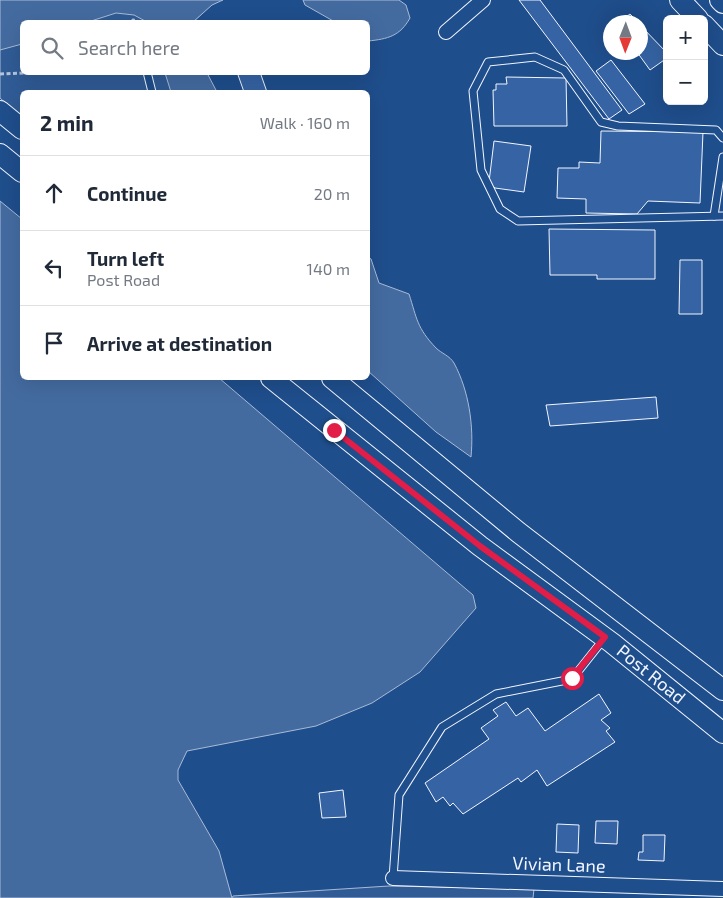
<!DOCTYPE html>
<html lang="en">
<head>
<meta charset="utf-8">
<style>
  :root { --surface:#fff; --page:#f2f2f3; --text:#1f2937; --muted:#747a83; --line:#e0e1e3 }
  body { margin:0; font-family:"Exo 2",sans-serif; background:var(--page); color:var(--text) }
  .controls { position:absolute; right:15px; top:15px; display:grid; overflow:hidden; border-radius:8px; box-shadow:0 5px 20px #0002 }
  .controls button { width:45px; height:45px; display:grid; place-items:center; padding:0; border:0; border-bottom:1px solid var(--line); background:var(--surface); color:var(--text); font:25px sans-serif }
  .compass { position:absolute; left:603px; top:15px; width:45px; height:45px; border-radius:50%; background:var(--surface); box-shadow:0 5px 20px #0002; rotate:181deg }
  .stop { position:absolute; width:15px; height:15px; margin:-11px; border:4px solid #e11d48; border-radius:50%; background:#fff }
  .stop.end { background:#e11d48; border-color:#fff; box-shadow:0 1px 5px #0008 }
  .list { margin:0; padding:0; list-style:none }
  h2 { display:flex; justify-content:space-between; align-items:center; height:65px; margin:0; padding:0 20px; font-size:21px }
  h2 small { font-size:16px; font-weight:400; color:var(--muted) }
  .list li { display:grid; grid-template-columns:32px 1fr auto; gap:15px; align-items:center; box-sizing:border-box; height:75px; padding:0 20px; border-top:1px solid var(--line) }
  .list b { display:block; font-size:19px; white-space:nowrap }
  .list p { margin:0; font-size:16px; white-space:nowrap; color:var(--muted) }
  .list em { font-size:16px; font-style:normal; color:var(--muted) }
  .icon { flex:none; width:28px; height:28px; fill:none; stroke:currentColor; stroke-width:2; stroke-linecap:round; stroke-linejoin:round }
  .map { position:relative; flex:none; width:723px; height:898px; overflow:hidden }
  .search { position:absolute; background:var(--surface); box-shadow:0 5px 20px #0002; left:20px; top:20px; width:350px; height:55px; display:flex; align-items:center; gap:12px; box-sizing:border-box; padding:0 18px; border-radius:8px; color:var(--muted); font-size:19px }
  .panel { position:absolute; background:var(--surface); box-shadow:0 5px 20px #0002; left:20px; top:90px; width:350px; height:290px; border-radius:8px }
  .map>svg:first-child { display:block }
  .built { fill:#305b95; stroke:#a8bbd7 }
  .water { fill:#446ba0; stroke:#a8bbd7 }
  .building { fill:#3563a3; stroke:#f2f6ff }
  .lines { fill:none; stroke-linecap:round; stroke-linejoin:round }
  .service-casing { stroke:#f2f6ff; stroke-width:9 }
  .minor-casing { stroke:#f2f6ff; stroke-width:16 }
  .secondary-casing { stroke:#f2f6ff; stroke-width:22 }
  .path { stroke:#b3c4dc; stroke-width:3; stroke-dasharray:4 2.5; stroke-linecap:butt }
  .service { stroke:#1f4e8c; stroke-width:7 }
  .minor { stroke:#1f4e8c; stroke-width:14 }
  .secondary { stroke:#1f4e8c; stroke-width:20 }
  .route { stroke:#e11d48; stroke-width:6 }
  .labels { text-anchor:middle; stroke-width:4; stroke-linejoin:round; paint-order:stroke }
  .street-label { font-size:18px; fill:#f2f6ff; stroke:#1f4e8c }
</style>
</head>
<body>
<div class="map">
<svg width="723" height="898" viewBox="0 0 723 898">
  <rect width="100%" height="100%" fill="#1f4e8c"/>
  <g class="built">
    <polygon points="0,0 211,5 193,22 22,22 22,72 206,73 216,92 22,92 22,118 0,98"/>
    <polygon points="389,886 534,889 533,898 232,898 233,896"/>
  </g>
  <g class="water">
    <polygon points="0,0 223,0 212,5 193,22 147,22 134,15 116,13 88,22 22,22 22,44 0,50"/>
    <path d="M 303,0 L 399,0 L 406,5 L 410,18 C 400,36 388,39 368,41 L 368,22 L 335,22 L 305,5 Z"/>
    <polygon points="165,73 207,73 217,92 171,92"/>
    <polygon points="0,201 22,219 22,378 219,378 473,595 476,608 420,672 372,703 316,726 187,751 178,770 178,780 219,851 232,898 0,898"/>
    <path d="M 368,257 L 371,259 L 379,283 L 409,294 C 417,319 417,328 436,348 C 441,353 450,356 454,363 C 469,391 474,426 471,457 L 436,432 L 368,371 Z"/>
  </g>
  <g class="building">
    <polygon points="519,0 540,0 622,110 609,119"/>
    <polygon points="630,14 638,22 619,22"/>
    <polygon points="640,25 667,53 667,58 650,70 637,52 640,52"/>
    <polygon points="611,60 645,104 629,114 596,71"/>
    <polygon points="237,72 260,72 267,92 244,92"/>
    <polygon points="506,77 566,78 567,126 494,126 493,90 496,90 496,84 507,84"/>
    <polygon points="601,131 703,132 700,203 648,201 637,214 586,213 586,199 557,198 558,168 579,168 579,162 600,163"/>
    <polygon points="494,141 531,146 524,192 495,188 489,182"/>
    <polygon points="549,229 655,230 655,279 597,279 597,275 550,275"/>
    <polygon points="680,260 702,260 702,314 679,314"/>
    <polygon points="656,397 658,418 550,426 546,405"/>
    <polygon points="599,694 611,713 601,720 610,728 606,731 615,742 547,786 537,770 521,782 518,778 463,814 453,803 450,806 443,797 436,802 425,783 489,739 481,728 498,716 493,710 506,702 516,716 528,708 545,731"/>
    <polygon points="343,790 346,817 322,818 319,793"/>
    <polygon points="596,821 618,821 617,844 595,843"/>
    <polygon points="557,824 579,825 578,853 556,852"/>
    <polygon points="643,835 665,835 664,861 638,860 639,852 643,852"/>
  </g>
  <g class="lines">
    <defs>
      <g id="service">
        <polyline points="147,72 152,92"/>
        <polyline points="723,138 716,130 618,126 601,122 564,70 535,57 488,62 473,91 481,170 500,209 518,221 723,216"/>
        <polyline points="714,216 723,157"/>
        <polyline points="393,878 399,795 442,727 496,694 572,679 603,640"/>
      </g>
      <g id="minor">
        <polyline points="446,32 483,0"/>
        <polyline points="393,878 723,889"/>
      </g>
      <g id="secondary">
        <polyline points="680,0 698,19"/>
        <polyline points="720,0 723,3"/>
        <polyline points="704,25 723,45"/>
        <polyline points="0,111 22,129"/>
        <polyline points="0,154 22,172"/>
        <path id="s1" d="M 271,378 L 480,546 L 612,643 L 723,733"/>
        <polyline points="332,378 518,532 723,690"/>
      </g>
    </defs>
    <use href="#service" class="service-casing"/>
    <use href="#minor" class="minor-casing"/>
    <use href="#secondary" class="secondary-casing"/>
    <g class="path">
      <polyline points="132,22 133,20 140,22"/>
      <polyline points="63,72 79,72"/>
      <polyline points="0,74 52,72"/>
    </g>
    <use href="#service" class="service"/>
    <use href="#minor" class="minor"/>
    <use href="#secondary" class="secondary"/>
  </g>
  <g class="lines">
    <polyline class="route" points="334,430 480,546 605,637 572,678"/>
  </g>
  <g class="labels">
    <g class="street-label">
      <text dy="6" stroke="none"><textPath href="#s1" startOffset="482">Post Road</textPath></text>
      <text transform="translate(559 865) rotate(2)" y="6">Vivian Lane</text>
    </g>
  </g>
</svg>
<div class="controls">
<button>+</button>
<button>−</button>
</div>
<svg class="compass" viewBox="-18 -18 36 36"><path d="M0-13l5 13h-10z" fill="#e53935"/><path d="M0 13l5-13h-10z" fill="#747a83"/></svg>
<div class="stop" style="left:572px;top:678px"></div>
<div class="stop end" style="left:334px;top:430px"></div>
<div class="search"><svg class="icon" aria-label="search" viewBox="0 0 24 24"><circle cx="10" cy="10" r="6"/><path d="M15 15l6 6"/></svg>Search here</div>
<section class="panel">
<h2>2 min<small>Walk · 160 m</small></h2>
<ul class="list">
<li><svg class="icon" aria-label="ahead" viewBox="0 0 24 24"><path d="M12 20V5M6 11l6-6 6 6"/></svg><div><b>Continue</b></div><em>20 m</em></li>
<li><svg class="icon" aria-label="left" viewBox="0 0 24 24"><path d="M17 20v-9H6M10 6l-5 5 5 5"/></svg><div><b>Turn left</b><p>Post Road</p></div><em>140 m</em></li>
<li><svg class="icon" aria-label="arrive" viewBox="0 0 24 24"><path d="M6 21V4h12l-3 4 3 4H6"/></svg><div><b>Arrive at destination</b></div></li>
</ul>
</section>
</div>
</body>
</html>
